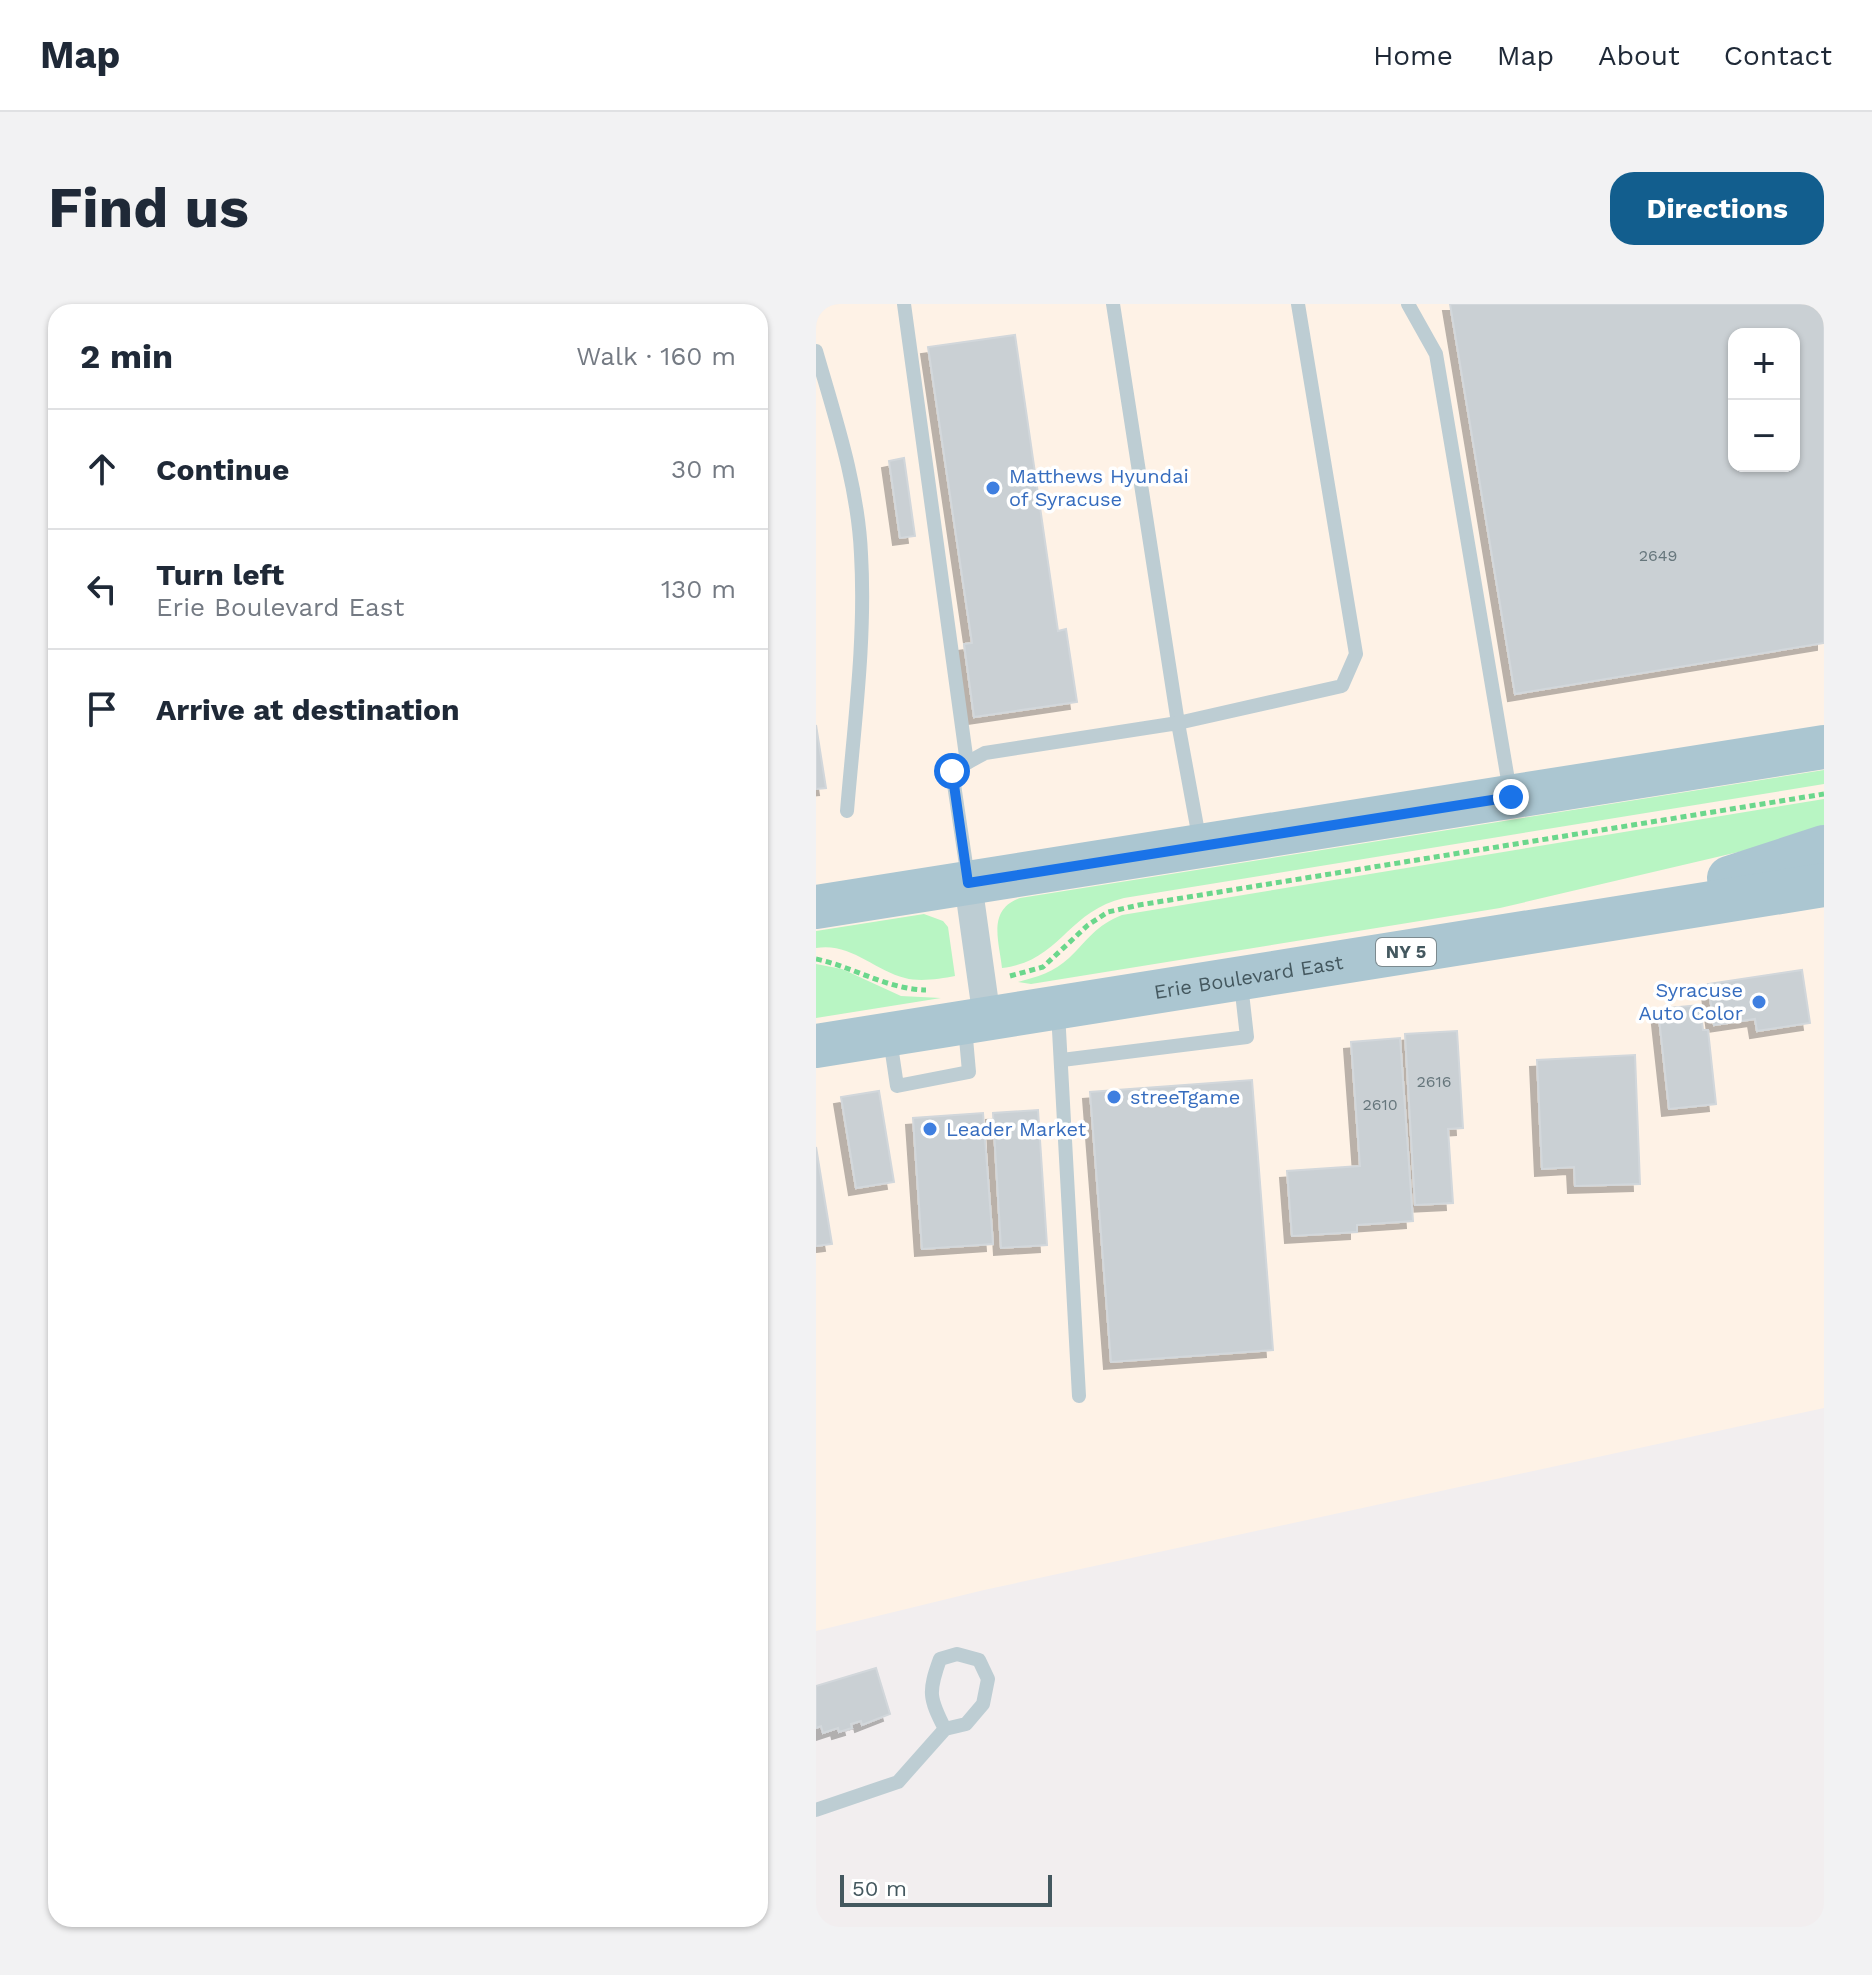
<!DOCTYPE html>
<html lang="en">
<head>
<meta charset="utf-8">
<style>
  :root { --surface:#fff; --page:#f2f2f3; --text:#1f2937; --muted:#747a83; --line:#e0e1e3; --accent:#125e8e }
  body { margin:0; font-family:"Work Sans",sans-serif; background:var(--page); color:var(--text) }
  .controls { position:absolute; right:24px; top:24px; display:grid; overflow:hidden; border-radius:16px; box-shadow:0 2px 6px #0004 }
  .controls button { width:72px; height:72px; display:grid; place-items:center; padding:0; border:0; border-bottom:2px solid var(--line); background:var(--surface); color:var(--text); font:40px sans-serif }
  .scale { position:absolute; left:24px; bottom:20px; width:212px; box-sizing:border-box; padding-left:8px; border:4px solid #44585f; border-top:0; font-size:22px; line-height:28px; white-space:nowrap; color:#44585f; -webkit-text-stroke:6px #fff; paint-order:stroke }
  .stop { position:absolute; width:24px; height:24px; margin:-18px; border:6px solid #1a73e8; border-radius:50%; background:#fff }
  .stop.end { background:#1a73e8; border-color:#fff; box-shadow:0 2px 8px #0008 }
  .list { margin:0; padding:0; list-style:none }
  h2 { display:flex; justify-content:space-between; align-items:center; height:104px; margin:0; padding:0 32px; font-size:34px }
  h2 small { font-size:26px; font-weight:400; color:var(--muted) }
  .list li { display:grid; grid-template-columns:52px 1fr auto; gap:24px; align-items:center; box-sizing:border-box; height:120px; padding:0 32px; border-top:2px solid var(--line) }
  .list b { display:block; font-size:30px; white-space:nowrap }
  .list p { margin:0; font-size:26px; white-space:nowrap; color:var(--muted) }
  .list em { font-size:26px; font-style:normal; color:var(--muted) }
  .icon { flex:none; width:44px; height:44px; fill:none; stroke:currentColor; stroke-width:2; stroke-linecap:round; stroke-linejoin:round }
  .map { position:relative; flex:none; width:1008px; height:1623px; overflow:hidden; border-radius:24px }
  header { display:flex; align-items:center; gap:48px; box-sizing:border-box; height:112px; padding:0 40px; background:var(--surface); border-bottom:2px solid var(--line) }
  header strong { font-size:38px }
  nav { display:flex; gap:44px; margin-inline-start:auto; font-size:28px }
  .intro { display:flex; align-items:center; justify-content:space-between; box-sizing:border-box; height:192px; padding:0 48px }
  h1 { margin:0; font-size:56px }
  .button { padding:20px 36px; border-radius:24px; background:var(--accent); color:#fff; font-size:28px; font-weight:700 }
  main { display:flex; gap:48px; padding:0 48px }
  aside { flex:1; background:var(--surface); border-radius:24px; box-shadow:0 2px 6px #0004 }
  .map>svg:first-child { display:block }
  .commercial { fill:#fef2e6; fill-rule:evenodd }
  .green { fill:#b8f5c3 }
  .building { fill:#cad0d4; stroke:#d2d7db; stroke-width:2; fill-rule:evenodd; filter:url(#shadow) }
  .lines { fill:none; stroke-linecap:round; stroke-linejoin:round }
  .path { stroke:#6bd78c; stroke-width:5; stroke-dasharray:6 4; stroke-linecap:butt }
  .lane { stroke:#bdcdd3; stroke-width:14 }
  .street { stroke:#bdcdd3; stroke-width:28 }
  .primary { stroke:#abc6d1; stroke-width:44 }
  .route { stroke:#1a73e8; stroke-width:10 }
  .shop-dot { fill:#3f7fe0; stroke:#fff; stroke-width:3 }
  .labels { text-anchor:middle; stroke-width:7; stroke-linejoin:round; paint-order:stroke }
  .number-label { font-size:16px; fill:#66767c }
  .shield { fill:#fff; stroke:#7c8a8f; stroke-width:2 }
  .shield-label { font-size:18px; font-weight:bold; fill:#44585f }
  .shop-label { font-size:20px; fill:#366cbe; stroke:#fff; text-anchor:start }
  .street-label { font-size:20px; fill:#44585f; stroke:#fff }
</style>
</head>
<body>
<header>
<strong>Map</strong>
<nav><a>Home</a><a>Map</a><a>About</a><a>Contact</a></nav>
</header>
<div class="intro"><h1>Find us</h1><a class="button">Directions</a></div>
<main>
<aside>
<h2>2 min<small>Walk · 160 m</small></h2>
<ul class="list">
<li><svg class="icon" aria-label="ahead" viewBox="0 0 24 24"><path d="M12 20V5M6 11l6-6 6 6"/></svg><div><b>Continue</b></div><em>30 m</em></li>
<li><svg class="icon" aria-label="left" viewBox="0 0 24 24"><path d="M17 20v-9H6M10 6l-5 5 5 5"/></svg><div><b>Turn left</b><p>Erie Boulevard East</p></div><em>130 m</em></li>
<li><svg class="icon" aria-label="arrive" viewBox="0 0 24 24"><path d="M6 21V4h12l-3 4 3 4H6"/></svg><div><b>Arrive at destination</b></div></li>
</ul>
</aside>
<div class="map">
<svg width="1008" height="1623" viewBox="0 0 1008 1623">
  <defs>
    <filter id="shadow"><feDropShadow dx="-7" dy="7" stdDeviation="0" flood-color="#0004"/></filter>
  </defs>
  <rect width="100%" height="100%" fill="#f2eeef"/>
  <path class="commercial" d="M 0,0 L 1008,0 L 1008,1104 L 168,1286 L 0,1327 ZM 918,30 L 978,30 L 978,162 L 918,162 Z"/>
  <g class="green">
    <path d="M 1008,466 L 1008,480 L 308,594 C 250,608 245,657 186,664 C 183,636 171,606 204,594 Z"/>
    <path d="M 1008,495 L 1008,528 L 684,604 L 215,680 L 202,678 C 221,673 238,668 253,654 C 272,636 280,621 306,611 Z"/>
    <path d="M 108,610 L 127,617 L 132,623 L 139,672 C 124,675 103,678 89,674 C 58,666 34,638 0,644 L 0,627 Z"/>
    <polygon points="0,660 26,665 85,692 125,694 0,714"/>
  </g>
  <g class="building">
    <path d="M 634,0 L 1008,0 L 1008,339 L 699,390 ZM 918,30 L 978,30 L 978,162 L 918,162 Z"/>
    <polygon points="199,31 242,327 250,325 261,398 158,413 148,340 156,339 112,43"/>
    <polygon points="88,154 99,232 84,234 73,157"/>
    <polygon points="0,421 10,484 0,485"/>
    <polygon points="986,666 994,719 941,727 939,715 898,721 892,680"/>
    <polygon points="884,701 887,726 892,726 900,800 853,805 842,705"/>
    <polygon points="641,727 647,824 632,825 637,899 599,901 589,730"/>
    <polygon points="584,734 597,917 541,921 541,928 476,932 471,867 544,862 535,738"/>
    <polygon points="819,751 824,880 759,882 758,863 726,865 721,756"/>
    <polygon points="436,776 457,1046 295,1058 274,788"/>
    <polygon points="63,787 78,878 40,884 25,793"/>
    <polygon points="222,806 231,941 185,944 177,809"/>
    <polygon points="167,809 177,940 106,945 97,814"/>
    <polygon points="0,843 16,940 0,942"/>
    <polygon points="60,1364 74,1410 46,1421 45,1417 35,1420 36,1424 23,1428 22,1424 7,1429 5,1422 0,1424 0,1382"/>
  </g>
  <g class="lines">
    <g class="path">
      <path d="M 0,655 C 38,663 70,685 110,686"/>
      <polyline points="194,672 227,663 272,621 292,608 323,601 1008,490"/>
    </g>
    <g class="lane">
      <polyline points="88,0 151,459"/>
      <polyline points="297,0 362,419 526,382 540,350 482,0"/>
      <polyline points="592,0 620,50 694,488"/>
      <path d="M 0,47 C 19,113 42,181 45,250 C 50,335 38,422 31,507"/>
      <polyline points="152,574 136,467 169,449 362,419 384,539"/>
      <polyline points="242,708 263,1092"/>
      <polyline points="74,735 81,782 153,768 149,723"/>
      <polyline points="246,756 431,733 425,680"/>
      <path d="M 0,1506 L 82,1478 L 129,1425 L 150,1420 L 167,1400 L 172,1375 L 163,1356 L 141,1350 L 124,1355 C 112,1388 113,1394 129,1425"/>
    </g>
    <polyline class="street" points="152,579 171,715"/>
    <g class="primary">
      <polyline points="913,574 1008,543"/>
      <polyline points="0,603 1008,443"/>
      <path id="s1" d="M 0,742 L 1008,581"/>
    </g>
  </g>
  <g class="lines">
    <polyline class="route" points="136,467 152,579 695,493"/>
  </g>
  <g class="shop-dot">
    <circle cx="177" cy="184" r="8"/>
    <circle cx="943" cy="698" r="8"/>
    <circle cx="298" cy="793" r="8"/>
    <circle cx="114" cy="825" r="8"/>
  </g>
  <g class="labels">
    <g class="number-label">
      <text x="842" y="257">2649</text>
      <text x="618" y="783">2616</text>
      <text x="564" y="806">2610</text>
    </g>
    <rect class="shield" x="560" y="634" width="60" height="28" rx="6"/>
    <g class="shield-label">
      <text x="590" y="654">NY 5</text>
    </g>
    <g class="shop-label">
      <text x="193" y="179">Matthews Hyundai<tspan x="193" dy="23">of Syracuse</tspan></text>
      <text x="927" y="693" text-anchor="end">Syracuse<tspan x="927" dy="23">Auto Color</tspan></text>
      <text x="314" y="800">streeTgame</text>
      <text x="130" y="832">Leader Market</text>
    </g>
    <g class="street-label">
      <text dy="7" stroke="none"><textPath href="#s1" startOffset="438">Erie Boulevard East</textPath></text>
    </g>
  </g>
</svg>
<div class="controls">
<button>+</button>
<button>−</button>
</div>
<div class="scale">50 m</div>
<div class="stop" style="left:136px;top:467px"></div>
<div class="stop end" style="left:695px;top:493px"></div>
</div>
</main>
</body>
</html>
